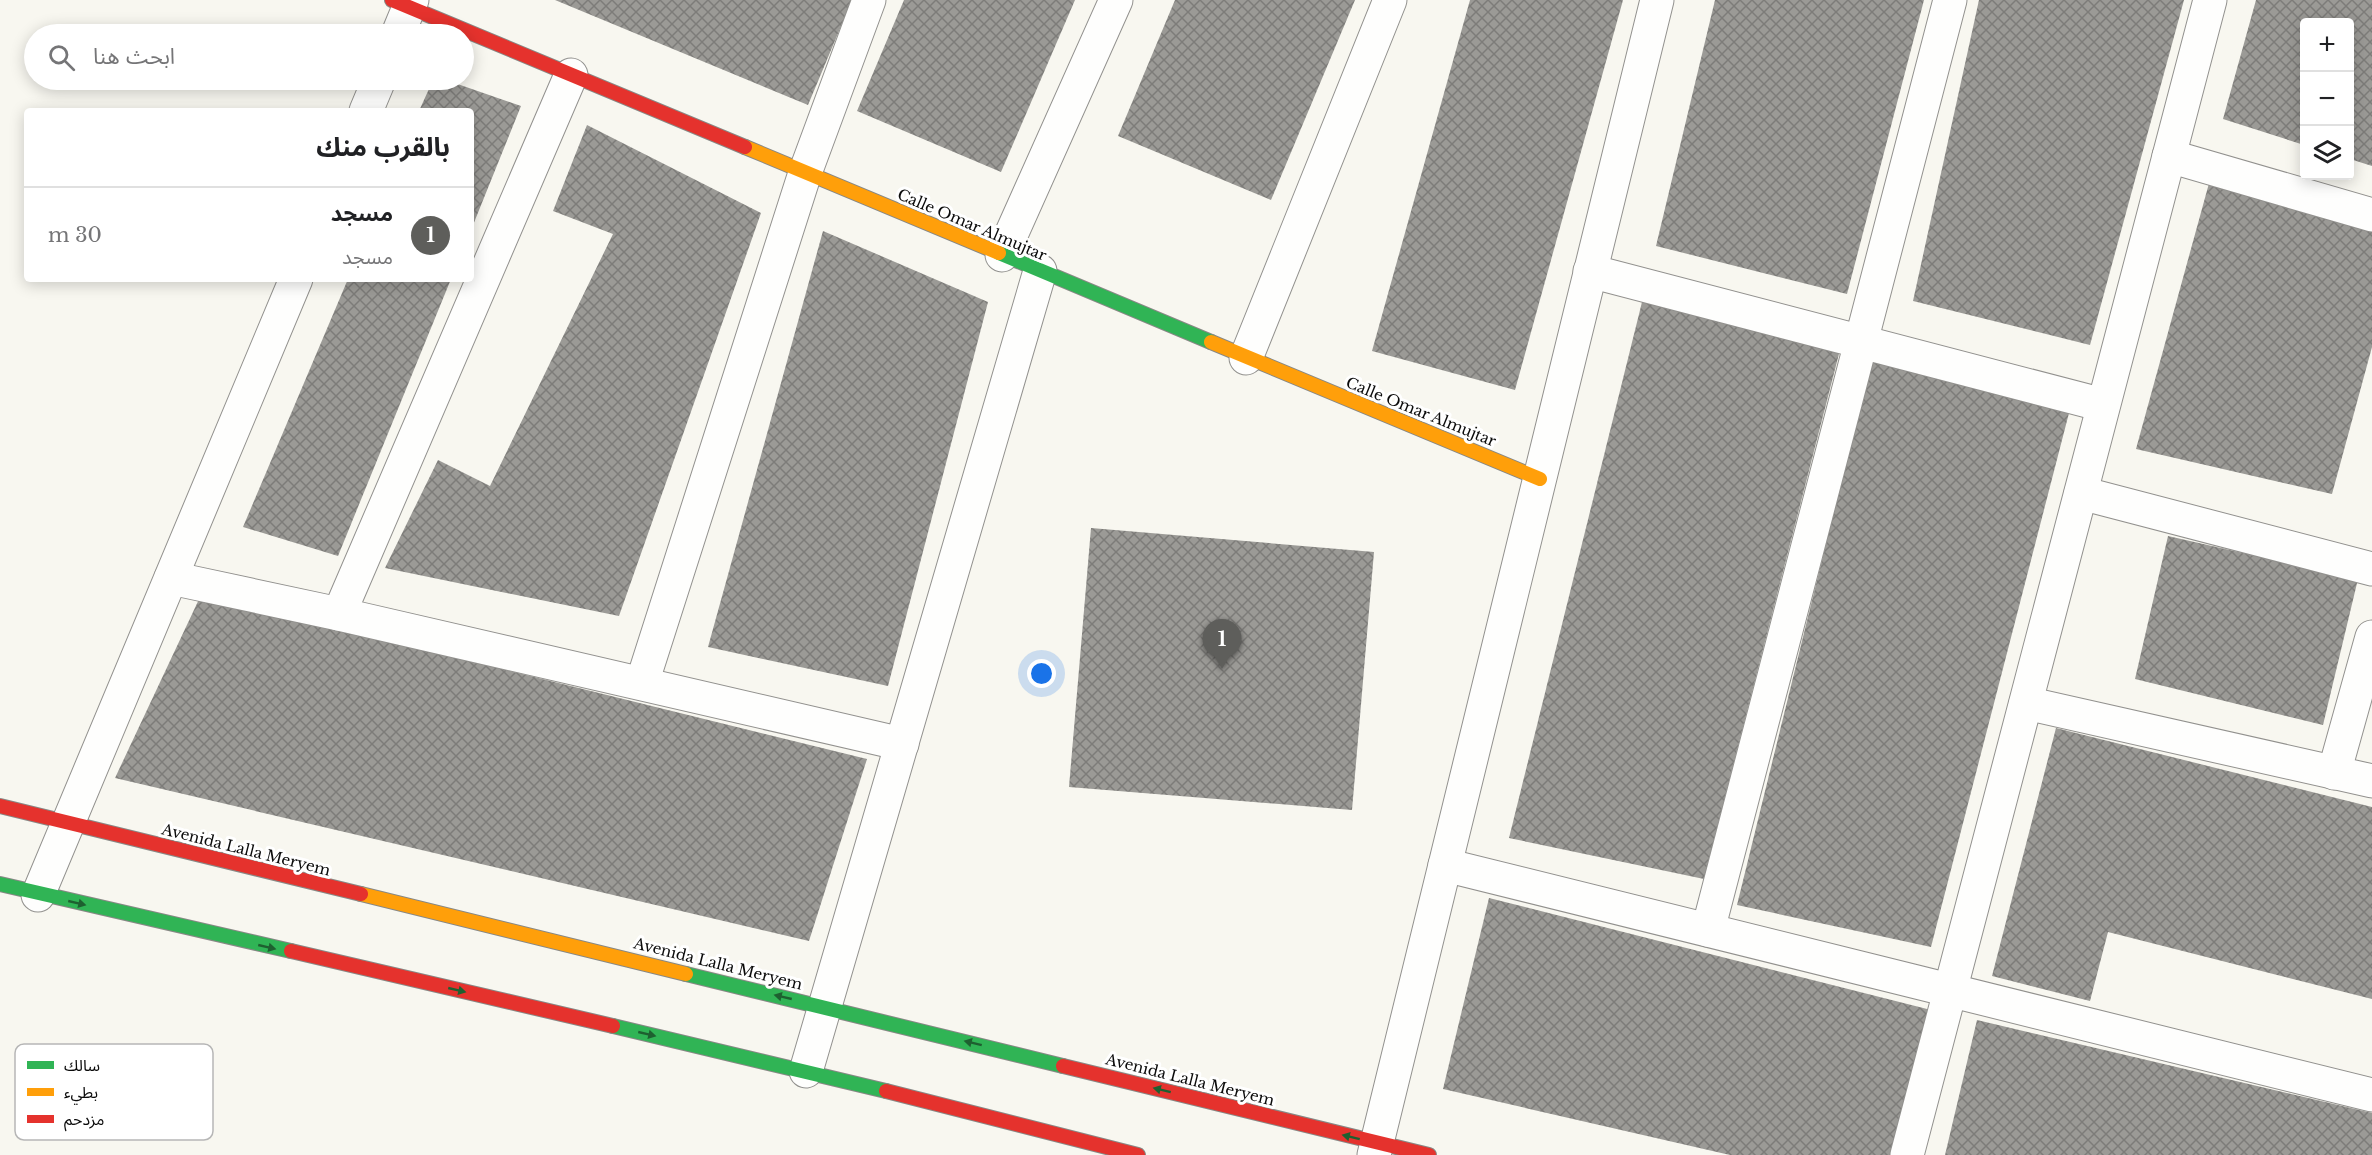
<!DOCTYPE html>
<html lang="ar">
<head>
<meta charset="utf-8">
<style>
  :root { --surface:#fff; --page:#f2f2f2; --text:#202124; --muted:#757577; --line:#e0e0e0; --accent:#5e5e5b }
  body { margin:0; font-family:"Libre Baskerville","Noto Sans Arabic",serif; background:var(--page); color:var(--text); direction:rtl }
  .controls { position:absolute; right:18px; top:18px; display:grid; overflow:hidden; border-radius:6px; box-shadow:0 3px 15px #0003 }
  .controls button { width:54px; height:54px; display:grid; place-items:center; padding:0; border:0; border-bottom:2px solid var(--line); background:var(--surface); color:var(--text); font:30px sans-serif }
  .you { position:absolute; left:1042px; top:674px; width:21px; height:21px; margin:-15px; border:4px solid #fff; border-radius:50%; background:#1a73e8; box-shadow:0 0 0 9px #1a73e833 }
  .badge { display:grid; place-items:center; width:39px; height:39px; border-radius:50%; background:var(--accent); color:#fff; font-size:20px; font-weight:700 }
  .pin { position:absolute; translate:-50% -50px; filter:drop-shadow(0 2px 3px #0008) }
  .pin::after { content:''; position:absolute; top:32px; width:21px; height:18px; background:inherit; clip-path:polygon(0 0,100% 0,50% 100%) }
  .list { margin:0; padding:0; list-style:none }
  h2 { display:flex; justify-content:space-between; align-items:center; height:78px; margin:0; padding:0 24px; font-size:26px }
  h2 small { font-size:20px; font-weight:400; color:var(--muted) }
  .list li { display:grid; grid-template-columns:39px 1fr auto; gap:18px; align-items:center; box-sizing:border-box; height:96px; padding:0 24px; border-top:2px solid var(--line) }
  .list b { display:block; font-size:22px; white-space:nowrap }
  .list p { margin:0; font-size:20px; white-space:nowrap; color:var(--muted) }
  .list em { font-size:20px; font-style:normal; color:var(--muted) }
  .icon { flex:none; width:33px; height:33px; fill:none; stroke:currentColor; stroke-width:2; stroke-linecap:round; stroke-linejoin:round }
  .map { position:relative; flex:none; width:2372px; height:1155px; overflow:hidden; direction:ltr }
  .search { position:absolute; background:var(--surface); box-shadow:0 3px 15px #0003; left:24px; top:24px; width:450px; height:66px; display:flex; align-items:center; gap:15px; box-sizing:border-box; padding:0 21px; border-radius:33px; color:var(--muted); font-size:22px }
  .panel { position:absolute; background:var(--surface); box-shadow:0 3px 15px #0003; left:24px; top:108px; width:450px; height:174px; border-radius:6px; direction:rtl }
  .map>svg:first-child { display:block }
  .building { fill:url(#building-cross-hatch) }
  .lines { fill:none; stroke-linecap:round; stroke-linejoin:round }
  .street-casing { stroke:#92918e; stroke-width:35 }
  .fast-casing { stroke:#888885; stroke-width:16 }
  .slow-casing { stroke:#888885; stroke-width:16 }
  .jam-casing { stroke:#888885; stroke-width:16 }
  .street { stroke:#fefefd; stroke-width:33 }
  .fast { stroke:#30b455; stroke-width:14 }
  .slow { stroke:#ff9f0a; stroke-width:14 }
  .jam { stroke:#e5322d; stroke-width:14 }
  .oneway { fill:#1e6030 }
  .labels { text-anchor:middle; stroke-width:6; stroke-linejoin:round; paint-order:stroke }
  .street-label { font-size:15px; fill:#0b0b0b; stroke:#fff }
  .key { fill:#fff; stroke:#b6b6b6; stroke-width:1.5 }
  .key-label { font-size:16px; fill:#0b0b0b }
</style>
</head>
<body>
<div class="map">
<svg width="2372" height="1155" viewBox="0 0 2372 1155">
  <defs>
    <pattern id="building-cross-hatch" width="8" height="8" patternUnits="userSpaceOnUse" patternTransform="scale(1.5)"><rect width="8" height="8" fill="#9b9a96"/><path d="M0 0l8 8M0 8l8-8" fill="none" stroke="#7d7c79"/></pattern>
  </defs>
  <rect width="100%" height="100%" fill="#f8f7f0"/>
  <g class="building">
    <polygon points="555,0 852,0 808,105"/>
    <polygon points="904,0 1075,0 1001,172 857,111"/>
    <polygon points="1175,0 1355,0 1271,200 1118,136"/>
    <polygon points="1470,0 1623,0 1515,390 1372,351"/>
    <polygon points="1715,0 1924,0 1847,294 1656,246"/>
    <polygon points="1979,0 2184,0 2090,345 1913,301"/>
    <polygon points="2256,0 2372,0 2372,166 2350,159 2350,22 2304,22 2304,145 2223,119"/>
    <polygon points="433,80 446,80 521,106 471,230 471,111 419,111"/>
    <polygon points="587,125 761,213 619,616 385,568 438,460 490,486 613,234 553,211"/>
    <polygon points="2211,176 2372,226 2372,347 2332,494 2136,449"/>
    <polygon points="823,231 988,302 888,686 708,647"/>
    <polygon points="348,279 451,279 338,556 243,527"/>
    <polygon points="1644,294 1841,346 1704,879 1509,838"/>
    <polygon points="1871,361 2069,413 1931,947 1737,905"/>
    <polygon points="1091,528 1374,552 1352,810 1069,787"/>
    <polygon points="2168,536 2358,579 2323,725 2135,679"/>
    <polygon points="201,595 867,759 809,941 115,778"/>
    <polygon points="2056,728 2372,807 2372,999 2108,932 2090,1001 1992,976"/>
    <polygon points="1489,898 1935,1011 1896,1155 1730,1155 1443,1089"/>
    <polygon points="1977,1020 2372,1113 2372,1155 1945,1155"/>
  </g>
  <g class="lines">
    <defs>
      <g id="street">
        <polyline points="398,34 412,0"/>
        <polyline points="366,111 379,80"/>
        <polyline points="2169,156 2372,215"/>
        <polyline points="1002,255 1116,0"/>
        <polyline points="1590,271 2103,405"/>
        <polyline points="1246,358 1390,0"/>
        <polyline points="2081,493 2372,569"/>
        <polyline points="171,578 339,614 902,744"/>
        <polyline points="339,614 571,75"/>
        <polyline points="642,683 805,173 869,0"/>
        <polyline points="2026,703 2372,781"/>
        <polyline points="2334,773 2372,637"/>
        <polyline points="1445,865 2372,1095"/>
        <polyline points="38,895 296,279"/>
        <polyline points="1708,930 1950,0"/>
        <polyline points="806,1071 1040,271"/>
        <polyline points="1374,1155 1657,0"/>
        <polyline points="1907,1155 2210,0"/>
      </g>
      <g id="fast">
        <polyline points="999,253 1211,342"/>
        <polyline points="0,884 291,951"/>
        <polyline points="686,974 1063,1066"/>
        <polyline points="613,1026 886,1091"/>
      </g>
      <g id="slow">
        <polyline points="745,147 999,253"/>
        <polyline points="1211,342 1540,479"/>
        <polyline points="361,894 686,974"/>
      </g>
      <g id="jam">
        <polyline points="392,0 745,147"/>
        <polyline points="0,806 361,894"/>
        <polyline points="291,951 613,1026"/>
        <polyline points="1063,1066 1429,1155"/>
        <polyline points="886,1091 1138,1155"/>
      </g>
    </defs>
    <use href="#street" class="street-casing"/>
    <use href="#fast" class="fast-casing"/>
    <use href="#slow" class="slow-casing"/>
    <use href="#jam" class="jam-casing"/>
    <use href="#street" class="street"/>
    <use href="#fast" class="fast"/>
    <use href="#slow" class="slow"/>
    <use href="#jam" class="jam"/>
  </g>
  <defs><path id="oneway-solid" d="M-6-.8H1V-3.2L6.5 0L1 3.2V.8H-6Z" transform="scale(1.5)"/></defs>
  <g class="oneway">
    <use href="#oneway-solid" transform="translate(77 903) rotate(13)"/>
    <use href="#oneway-solid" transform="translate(267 947) rotate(13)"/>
    <use href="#oneway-solid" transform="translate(457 990) rotate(13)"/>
    <use href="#oneway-solid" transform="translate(783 997) rotate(-167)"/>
    <use href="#oneway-solid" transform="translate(647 1034) rotate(13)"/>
    <use href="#oneway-solid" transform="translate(973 1043) rotate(-166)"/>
    <use href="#oneway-solid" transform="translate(1162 1090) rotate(-166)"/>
    <use href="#oneway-solid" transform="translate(1351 1137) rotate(-166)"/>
  </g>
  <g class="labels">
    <g class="street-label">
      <text transform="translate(972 225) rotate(23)" y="5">Calle Omar Almujtar</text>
      <text transform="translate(1421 412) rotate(22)" y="5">Calle Omar Almujtar</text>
      <text transform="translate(246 850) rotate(14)" y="5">Avenida Lalla Meryem</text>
      <text transform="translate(718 964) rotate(14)" y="5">Avenida Lalla Meryem</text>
      <text transform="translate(1190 1080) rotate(14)" y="5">Avenida Lalla Meryem</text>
    </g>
  </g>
  <rect x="15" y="1044" width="198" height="96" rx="9" class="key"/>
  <rect x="27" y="1061" width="27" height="8" fill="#30b455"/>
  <rect x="27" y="1088" width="27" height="8" fill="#ff9f0a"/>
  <rect x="27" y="1115" width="27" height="8" fill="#e5322d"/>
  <g class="key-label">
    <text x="64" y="1071">سالك</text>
    <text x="64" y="1098">بطيء</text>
    <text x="64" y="1125">مزدحم</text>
  </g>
</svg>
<div class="controls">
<button>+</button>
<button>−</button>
<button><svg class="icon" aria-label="layers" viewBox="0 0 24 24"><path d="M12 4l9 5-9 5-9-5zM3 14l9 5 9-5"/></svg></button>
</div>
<div class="you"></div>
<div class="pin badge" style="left:1222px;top:669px">1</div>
<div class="search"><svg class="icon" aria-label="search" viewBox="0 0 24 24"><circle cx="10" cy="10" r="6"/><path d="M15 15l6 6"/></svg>ابحث هنا</div>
<section class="panel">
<h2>بالقرب منك<small></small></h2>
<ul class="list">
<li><span class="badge">1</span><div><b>مسجد</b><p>مسجد</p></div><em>30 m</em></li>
</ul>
</section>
</div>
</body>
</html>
